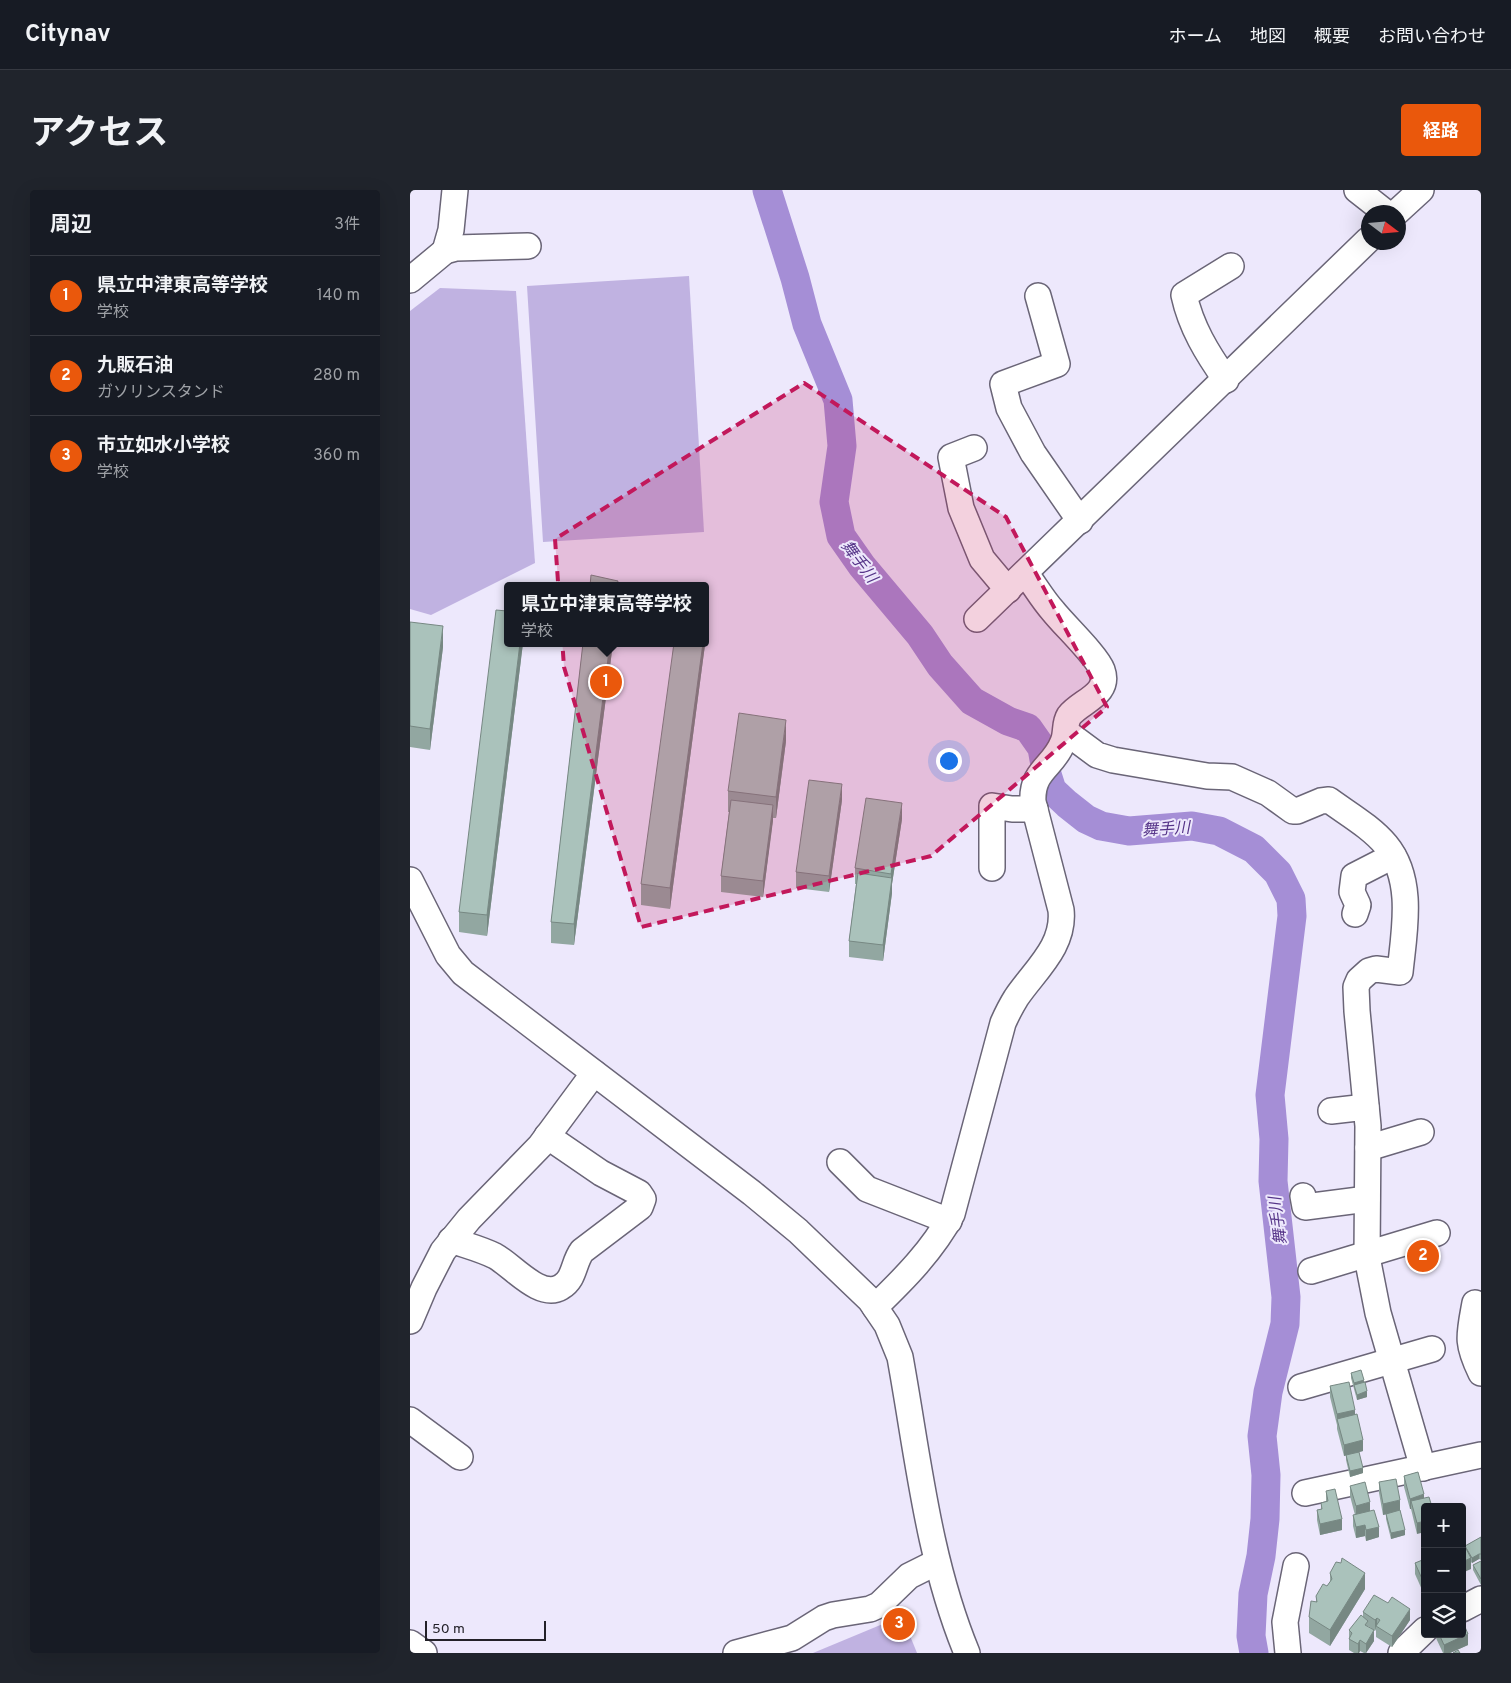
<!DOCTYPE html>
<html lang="ja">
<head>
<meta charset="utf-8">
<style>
  :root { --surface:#171b24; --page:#20242c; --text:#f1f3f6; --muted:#9ea1a6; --line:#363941; --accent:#ea580c }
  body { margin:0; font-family:Overpass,"Noto Sans JP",sans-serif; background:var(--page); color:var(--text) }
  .controls { position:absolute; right:15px; bottom:15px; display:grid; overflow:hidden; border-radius:5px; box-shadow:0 5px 20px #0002 }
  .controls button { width:45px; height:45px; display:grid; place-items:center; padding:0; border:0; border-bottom:1px solid var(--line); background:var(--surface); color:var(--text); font:25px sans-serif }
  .compass { position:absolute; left:951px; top:15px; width:45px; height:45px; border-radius:50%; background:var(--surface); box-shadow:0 5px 20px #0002; rotate:106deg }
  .scale { position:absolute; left:15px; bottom:12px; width:121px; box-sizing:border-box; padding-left:5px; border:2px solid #232128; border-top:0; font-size:14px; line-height:18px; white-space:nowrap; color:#232128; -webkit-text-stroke:4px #ede8fc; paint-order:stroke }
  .you { position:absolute; left:538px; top:570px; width:18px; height:18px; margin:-12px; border:4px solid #fff; border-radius:50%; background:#1a73e8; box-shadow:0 0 0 8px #1a73e833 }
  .badge { display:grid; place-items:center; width:32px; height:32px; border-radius:50%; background:var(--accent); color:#fff; font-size:16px; font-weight:700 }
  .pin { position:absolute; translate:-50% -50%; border:2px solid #fff; box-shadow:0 1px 5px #0006 }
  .popup { position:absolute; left:94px; top:392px; width:205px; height:65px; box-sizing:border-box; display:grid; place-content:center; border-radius:5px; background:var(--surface); filter:drop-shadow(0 1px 4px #0005); font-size:16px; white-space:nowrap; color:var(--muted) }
  .popup b { font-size:19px; color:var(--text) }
  .popup::after { content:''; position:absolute; left:50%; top:100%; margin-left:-10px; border:10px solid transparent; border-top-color:var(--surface) }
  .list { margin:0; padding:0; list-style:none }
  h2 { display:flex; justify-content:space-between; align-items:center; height:65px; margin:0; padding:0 20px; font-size:21px }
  h2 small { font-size:16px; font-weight:400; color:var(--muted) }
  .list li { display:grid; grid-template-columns:32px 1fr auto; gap:15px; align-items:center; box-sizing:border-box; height:80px; padding:0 20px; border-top:1px solid var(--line) }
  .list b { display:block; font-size:19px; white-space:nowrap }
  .list p { margin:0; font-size:16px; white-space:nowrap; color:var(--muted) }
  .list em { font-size:16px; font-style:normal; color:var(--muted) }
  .icon { flex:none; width:28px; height:28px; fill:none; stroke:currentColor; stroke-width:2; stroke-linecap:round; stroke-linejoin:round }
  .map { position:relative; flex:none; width:1071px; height:1463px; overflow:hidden; border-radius:5px }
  header { display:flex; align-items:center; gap:30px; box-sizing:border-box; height:70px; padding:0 25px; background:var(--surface); border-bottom:1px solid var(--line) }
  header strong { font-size:24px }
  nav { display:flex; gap:28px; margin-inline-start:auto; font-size:18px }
  .intro { display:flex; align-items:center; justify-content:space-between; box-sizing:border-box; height:120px; padding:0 30px }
  h1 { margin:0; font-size:35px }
  .button { padding:12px 22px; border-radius:5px; background:var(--accent); color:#fff; font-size:18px; font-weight:700 }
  main { display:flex; gap:30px; padding:0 30px }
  aside { flex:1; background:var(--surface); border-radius:5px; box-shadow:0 5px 20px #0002 }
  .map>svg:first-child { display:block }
  .green { fill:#c0b2e1 }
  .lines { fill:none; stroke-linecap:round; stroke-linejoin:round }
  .river { stroke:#a58ed6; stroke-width:29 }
  .minor-casing { stroke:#6a6577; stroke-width:28 }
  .minor { stroke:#fff; stroke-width:25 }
  .wall { fill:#92a7a1 }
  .shaded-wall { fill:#778883 }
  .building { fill:#aac2bb; stroke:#778883 }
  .marked { fill:#c2185b; fill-opacity:0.2; stroke:#c2185b; stroke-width:4; stroke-dasharray:10 6; stroke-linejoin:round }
  .labels { text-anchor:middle; stroke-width:4; stroke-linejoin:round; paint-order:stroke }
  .water-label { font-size:16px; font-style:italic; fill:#553488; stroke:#ede8fc }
</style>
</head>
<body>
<header>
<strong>Citynav</strong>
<nav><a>ホーム</a><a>地図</a><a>概要</a><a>お問い合わせ</a></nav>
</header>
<div class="intro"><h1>アクセス</h1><a class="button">経路</a></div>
<main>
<aside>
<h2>周辺<small>3件</small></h2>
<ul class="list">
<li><span class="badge">1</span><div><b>県立中津東高等学校</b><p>学校</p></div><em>140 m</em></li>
<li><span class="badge">2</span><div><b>九販石油</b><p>ガソリンスタンド</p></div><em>280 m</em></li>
<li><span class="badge">3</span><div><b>市立如水小学校</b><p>学校</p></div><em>360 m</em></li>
</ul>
</aside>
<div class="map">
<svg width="1071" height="1463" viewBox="0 0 1071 1463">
  <rect width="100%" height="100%" fill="#ede8fc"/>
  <g class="green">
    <polygon points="279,86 294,342 133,352 117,96"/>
    <polygon points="30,98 106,101 125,373 21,425 0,419 0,121"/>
    <polygon points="492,1426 507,1463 403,1463"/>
  </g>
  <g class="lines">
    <polyline class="river" points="357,0 385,88 397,134 428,210 432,256 424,312 431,346 452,376 510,445 530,475 562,511 598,531 618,538 632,558 636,581 642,600 657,614 676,629 691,636 719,641 782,636 809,641 844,659 868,683 881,709 882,726 860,905 864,949 863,991 876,1107 875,1134 858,1202 852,1246 856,1285 855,1329 851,1366 843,1404 841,1446 844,1463"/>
    <defs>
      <g id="minor">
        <polyline points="947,0 975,22"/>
        <polyline points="987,22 1011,0"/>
        <polyline points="35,61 41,40 45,0"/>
        <polyline points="0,90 35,61 46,58 118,56"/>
        <polyline points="628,106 647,174 593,194 599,218 623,263 670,331"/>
        <path d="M 816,190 C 797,163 781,137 774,105 L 821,76"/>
        <polyline points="564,258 541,267 551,318 572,369 598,400"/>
        <polyline points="567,429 958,50"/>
        <path d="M 656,542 L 687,565 L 703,570 L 797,586 L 822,587 L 858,603 L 883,621 L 887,621 L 911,611 L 919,610 C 938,624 961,637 976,655 C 1005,690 994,742 990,782 L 966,779 L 959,781 L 949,790 L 946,797 L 947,821 L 958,936 L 957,1067 L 968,1123 L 1013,1278"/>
        <polyline points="582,678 582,616 602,619 625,619"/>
        <path d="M 0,690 L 38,765 L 53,783 L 342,1003 L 388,1041 L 460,1110 L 477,1135 L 490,1167 C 508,1266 518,1369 557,1463"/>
        <polyline points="945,724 948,715 942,702 944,686 983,666"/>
        <polyline points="921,921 956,917"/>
        <polyline points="958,958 1011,942"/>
        <polyline points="430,972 457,999 539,1031"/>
        <polyline points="893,1006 895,1017 957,1009"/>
        <path d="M 41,1050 C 55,1055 71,1059 85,1066 C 102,1075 130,1110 151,1097 C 165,1089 163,1073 172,1061 L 230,1017 L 233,1009 L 229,1003 L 191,983 L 137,946"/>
        <polyline points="901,1081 1027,1043"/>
        <path d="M 1065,1113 C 1059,1146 1056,1152 1071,1183"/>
        <path d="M 465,1117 C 494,1089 523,1060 542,1024 L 593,833 C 597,824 601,816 606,808 C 625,780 655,756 651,720 L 623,612 C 621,580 644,577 653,552 C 657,543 654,534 659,526 C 670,511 701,505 692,480 C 687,466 654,435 643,421 C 633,410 625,396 616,384"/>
        <polyline points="0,1131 14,1098 33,1061 59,1029 130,956 184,883"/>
        <polyline points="891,1197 1022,1159"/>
        <polyline points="0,1230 50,1267"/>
        <polyline points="895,1303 1071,1265"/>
        <polyline points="1052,1419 1071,1409"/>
        <polyline points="0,1453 14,1463"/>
        <polyline points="326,1463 382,1448 414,1428 423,1425 460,1419 469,1415 499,1386 527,1372"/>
        <polyline points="878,1463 875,1432 886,1376"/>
        <polyline points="991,1463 1015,1440"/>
      </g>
    </defs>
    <use href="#minor" class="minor-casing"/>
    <use href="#minor" class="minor"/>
  </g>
  <g class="wall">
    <polygon points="0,432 33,457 20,560 0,557"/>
    <polygon points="298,432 260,719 231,715 231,694"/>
    <polygon points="97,453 113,453 77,746 49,742 49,722"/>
    <polygon points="173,453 203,453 164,755 141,753 141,732"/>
    <polygon points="376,551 366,628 363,628 353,707 311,702 311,686 319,622 318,622 318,601"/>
    <polygon points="432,610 419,702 386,698 386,682"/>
    <polygon points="492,629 482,694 482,703 473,771 439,767 439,751 446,694 445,694 445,678"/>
    <polygon points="941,1183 954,1192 957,1207 947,1210 941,1188"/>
    <polygon points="920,1196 945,1224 953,1261 949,1262 953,1283 940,1287 936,1270 936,1265 934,1266 927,1239 927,1235 920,1207"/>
    <polygon points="1008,1282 1007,1344 1001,1319 1000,1319 994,1297 994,1286"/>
    <polygon points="969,1292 990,1321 995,1345 981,1349 976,1329 976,1324 973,1325 969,1303"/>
    <polygon points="940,1296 960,1321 969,1347 956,1351 955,1346 946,1348 943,1336 943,1325 945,1325 940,1306"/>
    <polygon points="916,1301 932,1340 910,1345 907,1330 907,1320 911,1319 911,1313 916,1312"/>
    <polygon points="1071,1347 1071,1370 1069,1369 1062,1373 1061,1372 1061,1379 1055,1357"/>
    <polygon points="1015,1369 1015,1401 1013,1402 1005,1384 1005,1373"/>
    <polygon points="1071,1371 1071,1395 1063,1380 1063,1375"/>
    <polygon points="920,1383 955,1399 920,1456 899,1443 899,1427 906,1412 906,1406 917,1396 920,1392"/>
    <polygon points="953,1422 1000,1430 982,1457 966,1447 966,1439 965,1441 958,1436 964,1451 956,1463 954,1463 950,1461 949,1463 944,1463 939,1460 939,1440 953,1427"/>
    <polygon points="1026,1444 1052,1444 1058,1455 1040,1463 1033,1463 1026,1448"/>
  </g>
  <g class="shaded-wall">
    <polygon points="298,411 298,432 260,719 260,698 293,453 295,453 295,438"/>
    <polygon points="33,436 33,457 20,560 20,539"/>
    <polygon points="110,453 113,453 77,746 77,725"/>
    <polygon points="200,453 203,453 164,755 164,734"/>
    <polygon points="376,530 376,551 366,628 366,607"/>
    <polygon points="432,594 432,610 419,702 419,686"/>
    <polygon points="492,613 492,629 482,694 482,703 473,771 473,755 481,694 481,684"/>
    <polygon points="363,615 363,631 353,707 353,691"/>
    <polygon points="954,1190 954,1195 944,1195 944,1193"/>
    <polygon points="957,1201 957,1207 947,1210 947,1205"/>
    <polygon points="945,1220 945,1231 927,1229 927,1235 927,1224"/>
    <polygon points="953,1250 953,1261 934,1266 934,1255"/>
    <polygon points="953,1278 953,1283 940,1287 940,1281"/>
    <polygon points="1014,1304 1014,1315 1001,1311 1001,1319 1000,1319 1000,1309"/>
    <polygon points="990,1310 990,1321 973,1325 973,1314"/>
    <polygon points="960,1312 960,1323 946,1327 946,1316"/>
    <polygon points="932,1329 932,1340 910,1345 910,1334"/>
    <polygon points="1015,1331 1015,1342 1007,1344 1007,1333"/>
    <polygon points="955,1335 955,1346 946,1348 946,1337"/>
    <polygon points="969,1337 969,1347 956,1351 956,1340"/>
    <polygon points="995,1340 995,1345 981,1349 981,1343"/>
    <polygon points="1069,1364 1069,1369 1062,1373 1062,1368"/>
    <polygon points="1061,1368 1061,1379 1052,1383 1052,1372"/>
    <polygon points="955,1383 955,1399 920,1456 920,1440"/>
    <polygon points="1013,1391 1015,1391 1015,1401 1013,1402"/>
    <polygon points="1000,1419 1000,1430 982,1457 982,1446"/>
    <polygon points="967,1428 967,1436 966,1436 965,1441 965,1430"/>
    <polygon points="964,1440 964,1451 956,1463 956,1454"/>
    <polygon points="1058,1444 1058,1455 1040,1463 1034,1463 1034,1455"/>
    <polygon points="950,1450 950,1461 949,1463 948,1463 948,1454"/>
  </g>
  <g class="building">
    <polygon points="181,385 208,391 207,396 180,396"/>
    <polygon points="295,411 298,411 295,438"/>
    <polygon points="86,420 97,421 97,453 110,453 77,725 49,722"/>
    <polygon points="0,432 33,436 20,539 0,536"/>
    <polygon points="173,453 200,453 164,734 141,732"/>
    <polygon points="264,453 293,453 260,698 231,694"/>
    <polygon points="329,523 376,530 366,607 318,601"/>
    <polygon points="399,590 432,594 419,686 386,682"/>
    <polygon points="456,608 492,613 481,684 445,678"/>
    <polygon points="321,610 363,615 353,691 311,686"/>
    <polygon points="448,683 482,688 473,755 439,751"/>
    <polygon points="951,1180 954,1190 944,1193 941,1183"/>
    <polygon points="939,1192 945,1220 927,1224 920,1196"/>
    <polygon points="955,1192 957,1201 947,1205 944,1195"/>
    <polygon points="947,1224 953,1250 934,1255 927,1229"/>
    <polygon points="949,1262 953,1278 940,1281 936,1265"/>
    <polygon points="1008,1282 1014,1304 1000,1309 994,1286"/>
    <polygon points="986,1289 990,1310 973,1314 969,1292"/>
    <polygon points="955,1292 960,1312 946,1316 940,1296"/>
    <polygon points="925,1299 932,1329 910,1334 907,1320 912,1319 911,1313 918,1311 916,1301"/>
    <polygon points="1019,1307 1022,1317 1015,1317 1015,1331 1007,1333 1001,1311"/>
    <polygon points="964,1320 969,1337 956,1340 955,1335 946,1337 943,1325"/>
    <polygon points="990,1320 995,1340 981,1343 976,1324"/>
    <polygon points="1071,1347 1071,1364 1069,1364 1062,1368 1055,1356"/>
    <polygon points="1052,1351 1061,1368 1052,1372"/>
    <polygon points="932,1368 955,1383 920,1440 899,1427 901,1411 907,1412 906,1406 913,1394 917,1396 922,1389 920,1383 926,1372 931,1373"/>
    <polygon points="1015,1369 1015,1391 1013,1391 1005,1373"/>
    <polygon points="1071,1371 1071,1389 1063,1375"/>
    <polygon points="964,1405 978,1413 982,1407 1000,1419 982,1446 966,1436 970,1430 967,1428 965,1430 953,1422"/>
    <polygon points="951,1425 958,1431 955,1435 964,1440 956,1454 950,1450 948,1454 939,1449 942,1443 939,1440"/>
    <polygon points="1052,1430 1058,1444 1034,1455 1029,1444 1052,1444"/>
    <polygon points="1048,1460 1050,1463 1043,1463"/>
  </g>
  <path class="marked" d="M 394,193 L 596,327 L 697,517 L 521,666 L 231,737 L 154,477 L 145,349 Z"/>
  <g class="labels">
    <g class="water-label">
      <text transform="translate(450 371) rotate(53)" y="6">舞手川</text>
      <text transform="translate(756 638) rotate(-3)" y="6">舞手川</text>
      <text transform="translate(867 1031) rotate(-97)" y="6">舞手川</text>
    </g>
  </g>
</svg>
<div class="controls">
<button>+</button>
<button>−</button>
<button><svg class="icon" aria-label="layers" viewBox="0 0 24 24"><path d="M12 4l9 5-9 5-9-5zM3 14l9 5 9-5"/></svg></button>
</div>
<svg class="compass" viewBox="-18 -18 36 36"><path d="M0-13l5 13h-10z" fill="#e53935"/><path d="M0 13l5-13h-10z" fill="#9ea1a6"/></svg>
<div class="scale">50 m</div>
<div class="you"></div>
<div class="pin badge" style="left:196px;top:492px">1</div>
<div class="popup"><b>県立中津東高等学校</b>学校</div>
<div class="pin badge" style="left:1013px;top:1066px">2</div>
<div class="pin badge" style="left:489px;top:1434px">3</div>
</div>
</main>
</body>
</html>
